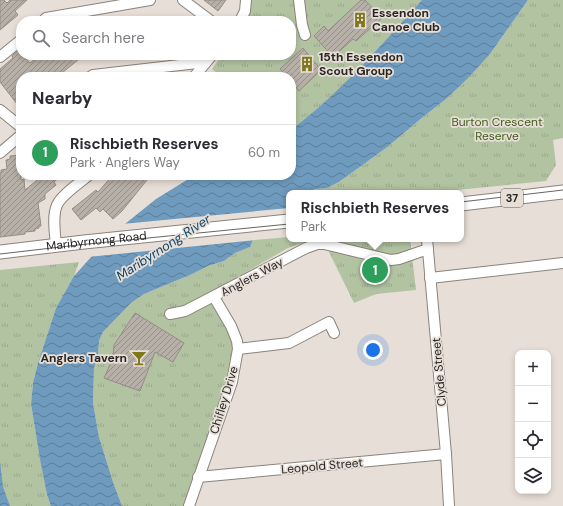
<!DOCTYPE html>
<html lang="en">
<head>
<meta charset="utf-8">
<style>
  :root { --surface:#fff; --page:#f2f2f3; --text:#2b2b33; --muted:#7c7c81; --line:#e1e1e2; --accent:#7f771c }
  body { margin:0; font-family:"DM Sans",sans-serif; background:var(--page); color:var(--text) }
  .controls { position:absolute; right:12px; bottom:12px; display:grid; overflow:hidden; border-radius:8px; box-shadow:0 2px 6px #0003 }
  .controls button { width:36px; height:36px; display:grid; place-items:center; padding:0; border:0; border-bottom:1px solid var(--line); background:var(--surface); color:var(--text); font:20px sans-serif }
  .you { position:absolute; left:373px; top:350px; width:14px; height:14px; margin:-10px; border:3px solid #fff; border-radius:50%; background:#1a73e8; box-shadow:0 0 0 6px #1a73e833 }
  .badge { display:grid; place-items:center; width:26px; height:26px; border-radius:50%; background:var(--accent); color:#fff; font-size:13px; font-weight:700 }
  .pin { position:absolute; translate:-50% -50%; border:2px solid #fff; box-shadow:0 1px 4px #0006 }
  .popup { position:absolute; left:286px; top:190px; width:178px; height:52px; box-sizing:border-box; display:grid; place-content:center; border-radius:8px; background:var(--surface); filter:drop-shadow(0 1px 3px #0005); font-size:13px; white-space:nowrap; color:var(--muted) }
  .popup b { font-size:15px; color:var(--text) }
  .popup::after { content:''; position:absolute; left:50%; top:100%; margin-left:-8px; border:8px solid transparent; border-top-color:var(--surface) }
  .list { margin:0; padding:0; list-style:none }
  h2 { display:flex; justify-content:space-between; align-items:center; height:52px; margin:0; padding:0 16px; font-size:17px }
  h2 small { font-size:13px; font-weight:400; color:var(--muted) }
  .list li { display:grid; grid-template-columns:26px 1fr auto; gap:12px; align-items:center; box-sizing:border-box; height:56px; padding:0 16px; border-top:1px solid var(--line) }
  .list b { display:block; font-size:15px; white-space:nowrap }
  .list p { margin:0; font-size:13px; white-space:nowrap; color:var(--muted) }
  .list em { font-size:13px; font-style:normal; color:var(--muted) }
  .icon { flex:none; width:22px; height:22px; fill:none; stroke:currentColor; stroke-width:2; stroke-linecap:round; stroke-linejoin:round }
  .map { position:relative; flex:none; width:563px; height:506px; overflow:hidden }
  .search { position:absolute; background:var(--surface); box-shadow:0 2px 6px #0003; left:16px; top:16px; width:280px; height:44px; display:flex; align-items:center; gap:10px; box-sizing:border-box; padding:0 14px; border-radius:16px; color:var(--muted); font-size:15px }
  .panel { position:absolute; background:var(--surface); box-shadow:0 2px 6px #0003; left:16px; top:72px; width:280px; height:108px; border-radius:16px }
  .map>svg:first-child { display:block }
  .grass { fill:url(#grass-tufts) }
  .water { fill:url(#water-waves) }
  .pier { fill:#e7dfd7 }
  .building { fill:url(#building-hatch); stroke:#958d86 }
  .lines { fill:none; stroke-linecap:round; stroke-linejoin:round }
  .minor-casing { stroke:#8a837c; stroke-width:12 }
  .major-casing { stroke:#8a837c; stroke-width:15 }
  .minor { stroke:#fff; stroke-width:10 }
  .major { stroke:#fff; stroke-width:13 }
  .tram { stroke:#696460; stroke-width:1 }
  .labels { text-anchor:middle; stroke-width:3.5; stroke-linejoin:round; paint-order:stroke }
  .shield { fill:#e7dfd7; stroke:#615d59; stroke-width:1 }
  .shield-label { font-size:11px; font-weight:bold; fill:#282523 }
  .poi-label { font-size:12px; font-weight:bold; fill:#282523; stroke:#e7dfd7; text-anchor:start }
  .park-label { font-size:12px; fill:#415e1a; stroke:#e7dfd7 }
  .street-label { font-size:12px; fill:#282523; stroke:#e7dfd7 }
  .water-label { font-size:13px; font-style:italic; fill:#0d4367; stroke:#e7dfd7 }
</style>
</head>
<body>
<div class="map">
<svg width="563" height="506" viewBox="0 0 563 506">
  <defs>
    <pattern id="grass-tufts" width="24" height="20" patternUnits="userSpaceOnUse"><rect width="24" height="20" fill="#b2c3a2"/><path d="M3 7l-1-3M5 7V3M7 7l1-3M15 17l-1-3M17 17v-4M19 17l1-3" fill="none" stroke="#99a78b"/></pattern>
    <pattern id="water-waves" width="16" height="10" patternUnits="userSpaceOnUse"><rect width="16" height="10" fill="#6f9bbe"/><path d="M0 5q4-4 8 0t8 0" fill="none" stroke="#5b7e9a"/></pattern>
    <pattern id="building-hatch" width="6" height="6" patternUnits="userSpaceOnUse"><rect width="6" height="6" fill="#b7b0a8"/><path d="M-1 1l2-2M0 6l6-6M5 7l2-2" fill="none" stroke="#958f88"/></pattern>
  </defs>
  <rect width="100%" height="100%" fill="#e7dfd7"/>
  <g class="grass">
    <path d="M 248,0 L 422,0 C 380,46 342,91 291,130 L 291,77 L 222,77 L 212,69 L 222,55 L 291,55 L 291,21 L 246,21 L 248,11 Z"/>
    <polygon points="528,0 563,0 563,138 553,140 556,165 546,181 427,193 307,193 315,189 327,188 339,182 386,148 423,117 446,99 490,54"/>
    <polygon points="289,237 289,239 314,239 288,248 208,294 232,336 234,348 232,366 222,394 187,506 122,506 113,482 99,437 93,403 94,368 98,356 99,341 103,332 131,303 144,294 190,275 208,266 224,261 235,253 250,247 253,240"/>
    <polygon points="335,239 410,239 416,290 376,294 354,303 328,250 340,241"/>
    <polygon points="79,262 74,276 56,308 38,363 33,383 31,404 35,428 47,495 51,506 0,506 0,270"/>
  </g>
  <g class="water">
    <path d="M 422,0 L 528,0 L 490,54 L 468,78 L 446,99 L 423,117 L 386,148 L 339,182 L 327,188 L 315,189 L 307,193 L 289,193 L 289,207 L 253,240 L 250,247 L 235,253 L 224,261 L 208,266 L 190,275 L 144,294 L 131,303 L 103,332 L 99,341 L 98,356 L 94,368 L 93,403 L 99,437 L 113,482 L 122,506 L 51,506 L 47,495 L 40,459 L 31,404 L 33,383 L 38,363 L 56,308 L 74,276 L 110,236 L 156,199 L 195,175 L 291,175 L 291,130 C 342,91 380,46 422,0 Z"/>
    <polygon points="0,461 3,487 10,506 0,506"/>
  </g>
  <polygon class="pier" points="289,208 289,210 256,240 88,257 109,235 122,224"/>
  <g class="building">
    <polygon points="0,0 4,0 7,3 10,0 27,0 15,11 18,15 0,30"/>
    <polygon points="204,0 226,0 218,11"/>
    <polygon points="361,0 365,0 382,18 356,41 353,39 333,57 314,36 324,26 328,31"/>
    <polygon points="303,48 321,70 299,91 291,82 291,77 287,77 280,69"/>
    <polygon points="19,50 21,55 23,55 30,63 40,55 84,55 57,77 21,77 21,109 0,82 0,69 13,58 12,56"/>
    <polygon points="21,155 21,180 24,179 25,190 41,177 44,177 42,175 62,175 54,182 56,185 45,194 45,199 38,203 41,226 39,226 39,228 35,229 35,231 25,232 25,234 0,237 0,173 1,173 1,170 7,169 6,160 10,159 10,156"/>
    <polygon points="113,175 151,175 122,211 113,219 103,209 100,212 96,208 81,220 72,209 96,190 98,192"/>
    <polygon points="135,313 184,343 173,362 155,352 140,391 104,378 113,358 114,345"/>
  </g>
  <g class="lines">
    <defs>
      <g id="minor">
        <polyline points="183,0 211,21"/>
        <polyline points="299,0 302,25 305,35"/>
        <polyline points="43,21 46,18 150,0"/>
        <polyline points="240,21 245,11 246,0"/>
        <polyline points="0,57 21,40"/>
        <polyline points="90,77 93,75 206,62"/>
        <polyline points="194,77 212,55"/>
        <polyline points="0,110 21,127"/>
        <polyline points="0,153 21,135"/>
        <polyline points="427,239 446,454 449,506"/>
        <path d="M 56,245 C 55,233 52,216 57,205 C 61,195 81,182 89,175"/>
        <polyline points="430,278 563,263"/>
        <polyline points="170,314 185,311 306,248 320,243 391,260 399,259 428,249"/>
        <polyline points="238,349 289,343 329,322 334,333"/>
        <polyline points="198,477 446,454"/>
        <polyline points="189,506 232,382 238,349 237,341 231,326 214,297"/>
      </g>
      <g id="major">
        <polyline points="461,204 563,192"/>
        <path id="s1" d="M 0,252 L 84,242 L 289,221"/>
      </g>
    </defs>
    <use href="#minor" class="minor-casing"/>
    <use href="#major" class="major-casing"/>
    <use href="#minor" class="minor"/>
    <use href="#major" class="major"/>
    <g class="tram">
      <polyline points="461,202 563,190"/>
      <polyline points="0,254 78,245 289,224"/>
    </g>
  </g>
  <defs>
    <symbol id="building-bare" viewBox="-9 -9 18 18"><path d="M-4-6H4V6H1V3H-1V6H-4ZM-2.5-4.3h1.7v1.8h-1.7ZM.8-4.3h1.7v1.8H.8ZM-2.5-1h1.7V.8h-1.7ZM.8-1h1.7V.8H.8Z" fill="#7f771c" stroke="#e7dfd7" stroke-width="2.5" paint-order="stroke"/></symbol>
    <symbol id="bar-bare" viewBox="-9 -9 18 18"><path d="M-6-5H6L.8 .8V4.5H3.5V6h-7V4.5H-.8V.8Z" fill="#7f771c" stroke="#e7dfd7" stroke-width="2.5" paint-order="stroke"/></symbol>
  </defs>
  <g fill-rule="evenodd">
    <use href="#building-bare" x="349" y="9" width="22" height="22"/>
    <use href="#building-bare" x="296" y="53" width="22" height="22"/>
    <use href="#bar-bare" x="128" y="347" width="22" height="22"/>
  </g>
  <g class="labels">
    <rect class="shield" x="501" y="189" width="22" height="18" rx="3"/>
    <g class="shield-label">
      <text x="512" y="202">37</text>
    </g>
    <g class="poi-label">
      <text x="372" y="17">Essendon<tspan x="372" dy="14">Canoe Club</tspan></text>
      <text x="319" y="61">15th Essendon<tspan x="319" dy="14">Scout Group</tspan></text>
      <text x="127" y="362" text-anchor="end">Anglers Tavern</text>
    </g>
    <g class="park-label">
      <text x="497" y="126">Burton Crescent<tspan x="497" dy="14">Reserve</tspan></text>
    </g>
    <g class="street-label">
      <text dy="4" stroke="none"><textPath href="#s1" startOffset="97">Maribyrnong Road</textPath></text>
      <text transform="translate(252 277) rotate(-28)" y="4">Anglers Way</text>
      <text transform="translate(439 372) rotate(-95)" y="4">Clyde Street</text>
      <text transform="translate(224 400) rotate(-73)" y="4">Chifley Drive</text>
      <text transform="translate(322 466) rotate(-5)" y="4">Leopold Street</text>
    </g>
    <g class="water-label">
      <text transform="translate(163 247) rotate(-33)" y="5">Maribyrnong River</text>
    </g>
  </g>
</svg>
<div class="controls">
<button>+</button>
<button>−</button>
<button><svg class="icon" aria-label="locate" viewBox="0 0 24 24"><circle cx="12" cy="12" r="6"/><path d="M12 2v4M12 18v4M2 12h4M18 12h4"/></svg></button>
<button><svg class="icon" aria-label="layers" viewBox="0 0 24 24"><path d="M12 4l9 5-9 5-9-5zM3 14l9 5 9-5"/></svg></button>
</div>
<div class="you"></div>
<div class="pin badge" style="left:375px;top:270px;background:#2e9e5b">1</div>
<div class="popup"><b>Rischbieth Reserves</b>Park</div>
<div class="search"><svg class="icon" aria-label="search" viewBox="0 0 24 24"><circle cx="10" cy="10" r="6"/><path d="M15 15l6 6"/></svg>Search here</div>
<section class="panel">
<h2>Nearby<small></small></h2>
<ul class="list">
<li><span class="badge" style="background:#2e9e5b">1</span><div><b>Rischbieth Reserves</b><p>Park · Anglers Way</p></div><em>60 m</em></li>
</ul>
</section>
</div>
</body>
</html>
